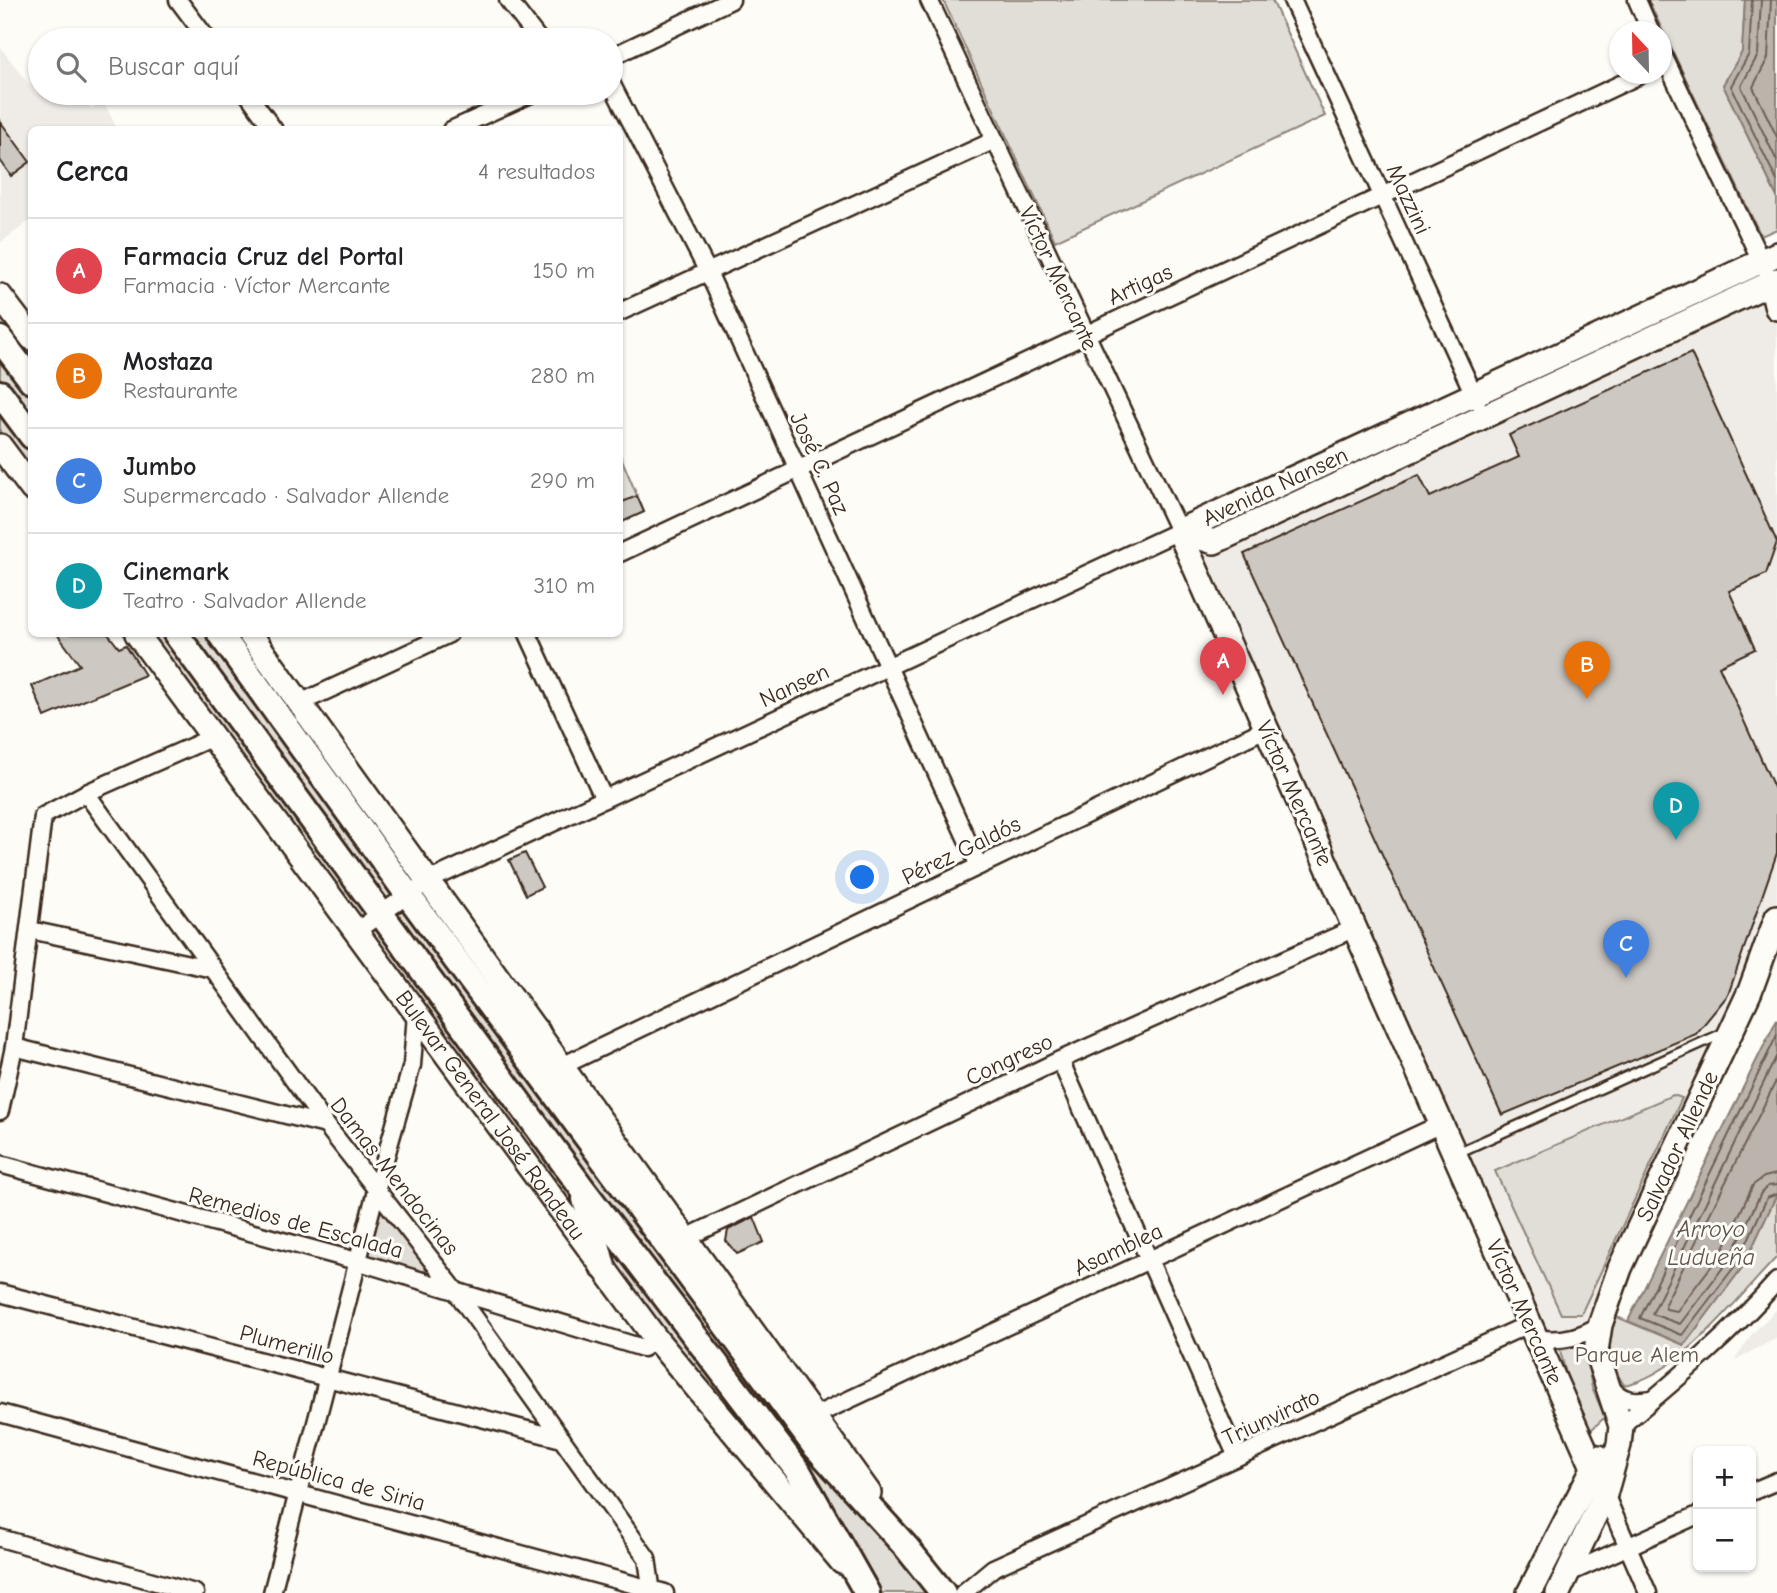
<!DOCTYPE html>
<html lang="es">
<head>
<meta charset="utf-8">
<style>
  :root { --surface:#fff; --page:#f6f6f6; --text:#202124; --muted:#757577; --line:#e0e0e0; --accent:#d93025 }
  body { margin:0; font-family:"Comic Neue",sans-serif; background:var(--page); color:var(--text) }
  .controls { position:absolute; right:21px; bottom:21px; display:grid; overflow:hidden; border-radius:10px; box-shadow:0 2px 5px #0004 }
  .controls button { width:63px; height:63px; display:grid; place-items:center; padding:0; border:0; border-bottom:2px solid var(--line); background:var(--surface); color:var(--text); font:35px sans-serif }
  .compass { position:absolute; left:1609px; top:21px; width:63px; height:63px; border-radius:50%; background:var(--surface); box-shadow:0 2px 5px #0004; rotate:338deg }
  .you { position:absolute; left:863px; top:878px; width:24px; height:24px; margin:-18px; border:5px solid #fff; border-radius:50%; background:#1a73e8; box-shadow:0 0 0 10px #1a73e833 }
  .badge { display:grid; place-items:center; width:46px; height:46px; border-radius:50%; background:var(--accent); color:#fff; font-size:23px; font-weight:700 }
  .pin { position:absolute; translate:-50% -58px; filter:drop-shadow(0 2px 4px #0008) }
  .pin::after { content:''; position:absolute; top:37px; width:24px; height:21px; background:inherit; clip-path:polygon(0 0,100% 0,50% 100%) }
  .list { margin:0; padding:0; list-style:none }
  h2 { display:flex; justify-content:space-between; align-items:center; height:91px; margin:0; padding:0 28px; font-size:30px }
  h2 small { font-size:23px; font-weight:400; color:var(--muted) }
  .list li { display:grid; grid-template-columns:46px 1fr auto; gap:21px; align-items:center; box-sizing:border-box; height:105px; padding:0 28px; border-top:2px solid var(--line) }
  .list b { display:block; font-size:26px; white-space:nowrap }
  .list p { margin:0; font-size:23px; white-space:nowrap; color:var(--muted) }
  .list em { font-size:23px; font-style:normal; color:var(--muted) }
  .icon { flex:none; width:38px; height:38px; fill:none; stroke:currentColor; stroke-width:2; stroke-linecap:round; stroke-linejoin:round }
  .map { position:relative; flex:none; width:1777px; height:1593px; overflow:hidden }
  .search { position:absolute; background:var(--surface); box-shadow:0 2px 5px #0004; left:28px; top:28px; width:595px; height:77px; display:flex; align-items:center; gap:18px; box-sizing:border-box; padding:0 24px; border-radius:38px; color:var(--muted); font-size:26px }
  .panel { position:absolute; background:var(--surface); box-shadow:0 2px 5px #0004; left:28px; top:126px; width:595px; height:511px; border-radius:10px }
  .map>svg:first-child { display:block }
  .built { fill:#efece7 }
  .green { fill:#e1ded7; stroke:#8e847a; stroke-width:2 }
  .water { fill:#bbb4ad; stroke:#887d74; stroke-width:2 }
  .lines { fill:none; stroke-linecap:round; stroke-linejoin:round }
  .shore { stroke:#6e6157; stroke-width:2 }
  .building { fill:#cdc8c2; stroke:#3b2a1e; stroke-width:2 }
  .lane-casing { stroke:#3b2a1e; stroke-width:13 }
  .street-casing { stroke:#3b2a1e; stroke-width:21 }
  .secondary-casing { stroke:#3b2a1e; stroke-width:28 }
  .primary-casing { stroke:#3b2a1e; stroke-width:30 }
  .lane { stroke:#fdfcf7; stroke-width:8 }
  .street { stroke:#fdfcf7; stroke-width:16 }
  .secondary { stroke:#fdfcf7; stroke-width:23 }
  .primary { stroke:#fdfcf7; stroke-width:24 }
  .labels { text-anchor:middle; stroke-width:6; stroke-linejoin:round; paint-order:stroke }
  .street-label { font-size:23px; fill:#3b2a1e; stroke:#fdfcf7 }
  .park-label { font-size:23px; fill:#64574c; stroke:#fdfcf7 }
  .water-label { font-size:24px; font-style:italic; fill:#615349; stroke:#fdfcf7 }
</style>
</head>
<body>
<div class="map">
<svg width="1777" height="1593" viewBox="0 0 1777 1593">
  <rect width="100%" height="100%" fill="#fdfcf7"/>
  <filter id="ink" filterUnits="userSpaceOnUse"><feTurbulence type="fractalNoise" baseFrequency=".0143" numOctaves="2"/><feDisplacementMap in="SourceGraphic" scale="14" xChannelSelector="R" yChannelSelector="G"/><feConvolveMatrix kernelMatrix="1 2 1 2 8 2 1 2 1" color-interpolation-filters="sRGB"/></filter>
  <g filter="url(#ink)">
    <g class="built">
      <polygon points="0,47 36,93 40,90 40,93 82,93 92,109 103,100 117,129 32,130 31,220 0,243"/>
      <polygon points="1771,283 1777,308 1777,917 1600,1325 1541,1339 1179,531 1214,542"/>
      <polygon points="1777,1309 1777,1338 1735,1360 1752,1334"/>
    </g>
    <g class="green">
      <polygon points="943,0 1272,0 1325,116 1055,241"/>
      <polygon points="1648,0 1745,0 1742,52 1723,85 1777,197 1777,229 1761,236"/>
      <polygon points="0,296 31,338 31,489 0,446"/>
      <polygon points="620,455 644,512 620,523"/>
      <polygon points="137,634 250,634 943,1593 867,1593 656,1339"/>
      <polygon points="1673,1095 1682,1098 1581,1314 1561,1314 1495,1171"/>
      <path d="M 1777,1194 L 1777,1257 C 1738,1297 1679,1376 1624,1385 C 1608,1362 1608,1343 1612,1315 L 1684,1345 L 1744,1265 Z"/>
      <polygon points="381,1204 429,1264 423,1273 369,1257"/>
      <polygon points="1584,1345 1592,1388 1605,1417 1590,1431 1568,1382 1560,1350"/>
    </g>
    <g class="water">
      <polygon points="1745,0 1777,0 1777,197 1723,85 1742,52"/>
      <polygon points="1777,1019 1777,1194 1744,1265 1684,1345 1628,1321"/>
    </g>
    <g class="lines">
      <g class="shore">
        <polyline points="1752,0 1749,54 1731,86 1777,181"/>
        <polyline points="1761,0 1758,55 1741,86 1777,161"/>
        <polyline points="1771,0 1768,58 1753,87 1777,137"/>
        <polyline points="1777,1035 1640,1318 1682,1335 1738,1262 1767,1198 1777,1194"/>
        <polyline points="1777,1055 1652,1314 1680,1324 1731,1257 1761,1193 1768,1186 1777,1185"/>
        <polyline points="1777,1079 1665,1304 1666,1309 1677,1311 1722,1252 1753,1185 1764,1177 1777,1174"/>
      </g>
    </g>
    <g class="building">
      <polygon points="0,121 30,162 11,176 0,160"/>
      <polygon points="1691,353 1777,542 1766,574 1729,591 1755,649 1719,666 1777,794 1777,853 1728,995 1696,1034 1502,1115 1244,554 1419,475 1430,497 1519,457 1509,435"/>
      <polygon points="637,496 644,512 620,523 620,503"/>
      <polygon points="57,634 108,634 119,648 126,645 145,675 45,717 32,686 80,665"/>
      <polygon points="525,853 542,887 526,895 509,860"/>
      <polygon points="754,1217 764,1242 737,1254 726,1241 728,1230"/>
    </g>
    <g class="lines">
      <defs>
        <polyline id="lane" points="1457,1153 1726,1032"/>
        <g id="street">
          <polyline points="178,0 208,40"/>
          <polyline points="508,0 539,40"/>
          <polyline points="1292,0 1477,401"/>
          <polyline points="1637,0 1651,32"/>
          <polyline points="1662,53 1765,269"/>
          <polyline points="611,57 731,0"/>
          <polyline points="611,83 708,272 979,866"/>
          <polyline points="247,93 274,130"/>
          <polyline points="451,130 533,93"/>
          <polyline points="620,312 995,140"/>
          <polyline points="620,553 1642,74"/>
          <polyline points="528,634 604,799"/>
          <polyline points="300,703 449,634"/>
          <polyline points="86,793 326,1125 455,1290 647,1558 652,1593"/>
          <polyline points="30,930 213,969"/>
          <polyline points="356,931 428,881 1179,531 929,0"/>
          <polyline points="14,1047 326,1125"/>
          <polyline points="1060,1060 1237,1457"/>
          <polyline points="562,1066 1267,728"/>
          <polyline points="0,1111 14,1047 43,816 86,793 213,737"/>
          <polyline points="0,1164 360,1262 643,1348 656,1339"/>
          <polyline points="686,1238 1060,1060 1355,928"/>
          <polyline points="0,1293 562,1439"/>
          <path d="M 1608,1384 C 1620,1401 1633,1402 1652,1399"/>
          <polyline points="0,1413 665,1593"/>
          <polyline points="814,1416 1441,1124"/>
          <path d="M 1621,1426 C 1676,1380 1730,1335 1777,1281"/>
          <polyline points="1751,1492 1777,1481"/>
          <polyline points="1605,1494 1648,1593"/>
          <polyline points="0,1538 195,1593"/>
          <polyline points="1567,1574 1698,1515"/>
          <polyline points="272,1593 377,1187 412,1065 416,1014 414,1011"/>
          <path d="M 963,1593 L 993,1568 L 1529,1324 L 1541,1339 C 1565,1341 1580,1337 1600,1325"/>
        </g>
        <g id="secondary">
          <polyline points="1771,283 1777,308"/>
          <polyline points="0,296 32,338"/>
          <polyline points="0,446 32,489"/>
          <polyline points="1179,531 1605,1494"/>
          <polyline points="1179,531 1777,254"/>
          <polyline points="1179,531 1214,542 1777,280"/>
          <path id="s1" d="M 137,634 L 656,1339 L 842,1562"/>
          <polyline points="250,634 869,1493"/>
          <polyline points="1529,1593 1599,1457"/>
          <polyline points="1558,1593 1605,1494 1619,1445 1621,1426 1596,1351 1600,1325 1620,1268 1750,991 1777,917"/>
        </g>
        <g id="primary">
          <polyline points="0,339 32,381"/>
          <polyline points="0,393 32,436"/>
          <polyline points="176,634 582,1188 798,1471 867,1593"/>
          <polyline points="220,634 408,895 814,1445 907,1548 943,1593"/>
          <polyline points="537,1032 558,1079"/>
          <polyline points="585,1199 603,1267"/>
        </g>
      </defs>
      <use href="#lane" class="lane-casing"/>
      <use href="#street" class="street-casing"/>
      <use href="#secondary" class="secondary-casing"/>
      <use href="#primary" class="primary-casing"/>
      <use href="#lane" class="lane"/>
      <use href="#street" class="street"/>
      <use href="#secondary" class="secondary"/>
      <use href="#primary" class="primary"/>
    </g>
  </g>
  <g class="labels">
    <g class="street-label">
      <text transform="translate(1409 199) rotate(65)" y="8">Mazzini</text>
      <text transform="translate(1059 278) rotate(65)" y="8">Víctor Mercante</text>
      <text transform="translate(1140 284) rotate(-25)" y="8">Artigas</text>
      <text transform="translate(820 463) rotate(65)" y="8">José C. Paz</text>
      <text transform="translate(1275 486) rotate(-25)" y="8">Avenida Nansen</text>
      <text transform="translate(794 685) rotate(-25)" y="8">Nansen</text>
      <text transform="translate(1295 793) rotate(66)" y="8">Víctor Mercante</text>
      <text transform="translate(961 850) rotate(-26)" y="8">Pérez Galdós</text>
      <text transform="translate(1009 1059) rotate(-25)" y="8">Congreso</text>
      <text dy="8" stroke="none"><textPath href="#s1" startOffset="597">Bulevar General José Rondeau</textPath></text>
      <text transform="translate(1677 1146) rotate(-65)" y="8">Salvador Allende</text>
      <text transform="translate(395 1176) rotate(52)" y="8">Damas Mendocinas</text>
      <text transform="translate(296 1222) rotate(15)" y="8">Remedios de Escalada</text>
      <text transform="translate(1118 1249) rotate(-25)" y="8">Asamblea</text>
      <text transform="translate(1525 1312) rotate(66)" y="8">Víctor Mercante</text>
      <text transform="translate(287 1344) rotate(15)" y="8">Plumerillo</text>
      <text transform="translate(1271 1417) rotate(-25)" y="8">Triunvirato</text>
      <text transform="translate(339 1480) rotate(15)" y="8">República de Siria</text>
    </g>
    <g class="park-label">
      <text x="1637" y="1362">Parque Alem</text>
    </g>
    <g class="water-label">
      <text x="1711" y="1237">Arroyo<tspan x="1711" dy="28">Ludueña</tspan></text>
    </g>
  </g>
</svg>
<div class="controls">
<button>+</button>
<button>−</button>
</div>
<svg class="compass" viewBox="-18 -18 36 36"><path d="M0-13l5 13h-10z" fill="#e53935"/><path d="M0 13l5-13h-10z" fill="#757577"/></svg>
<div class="you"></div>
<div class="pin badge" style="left:1223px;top:695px;background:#e0444e">A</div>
<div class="pin badge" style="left:1587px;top:699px;background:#e8710a">B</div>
<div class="pin badge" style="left:1626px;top:978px;background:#3f7fe0">C</div>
<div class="pin badge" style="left:1676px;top:840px;background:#0f9aa8">D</div>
<div class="search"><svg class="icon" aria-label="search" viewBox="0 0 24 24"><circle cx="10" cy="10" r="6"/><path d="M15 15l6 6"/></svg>Buscar aquí</div>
<section class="panel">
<h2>Cerca<small>4 resultados</small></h2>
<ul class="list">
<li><span class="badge" style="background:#e0444e">A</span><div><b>Farmacia Cruz del Portal</b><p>Farmacia · Víctor Mercante</p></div><em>150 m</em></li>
<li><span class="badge" style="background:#e8710a">B</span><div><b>Mostaza</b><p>Restaurante</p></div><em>280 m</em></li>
<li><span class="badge" style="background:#3f7fe0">C</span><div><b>Jumbo</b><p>Supermercado · Salvador Allende</p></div><em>290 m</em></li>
<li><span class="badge" style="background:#0f9aa8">D</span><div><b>Cinemark</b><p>Teatro · Salvador Allende</p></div><em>310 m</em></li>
</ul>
</section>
</div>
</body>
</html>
